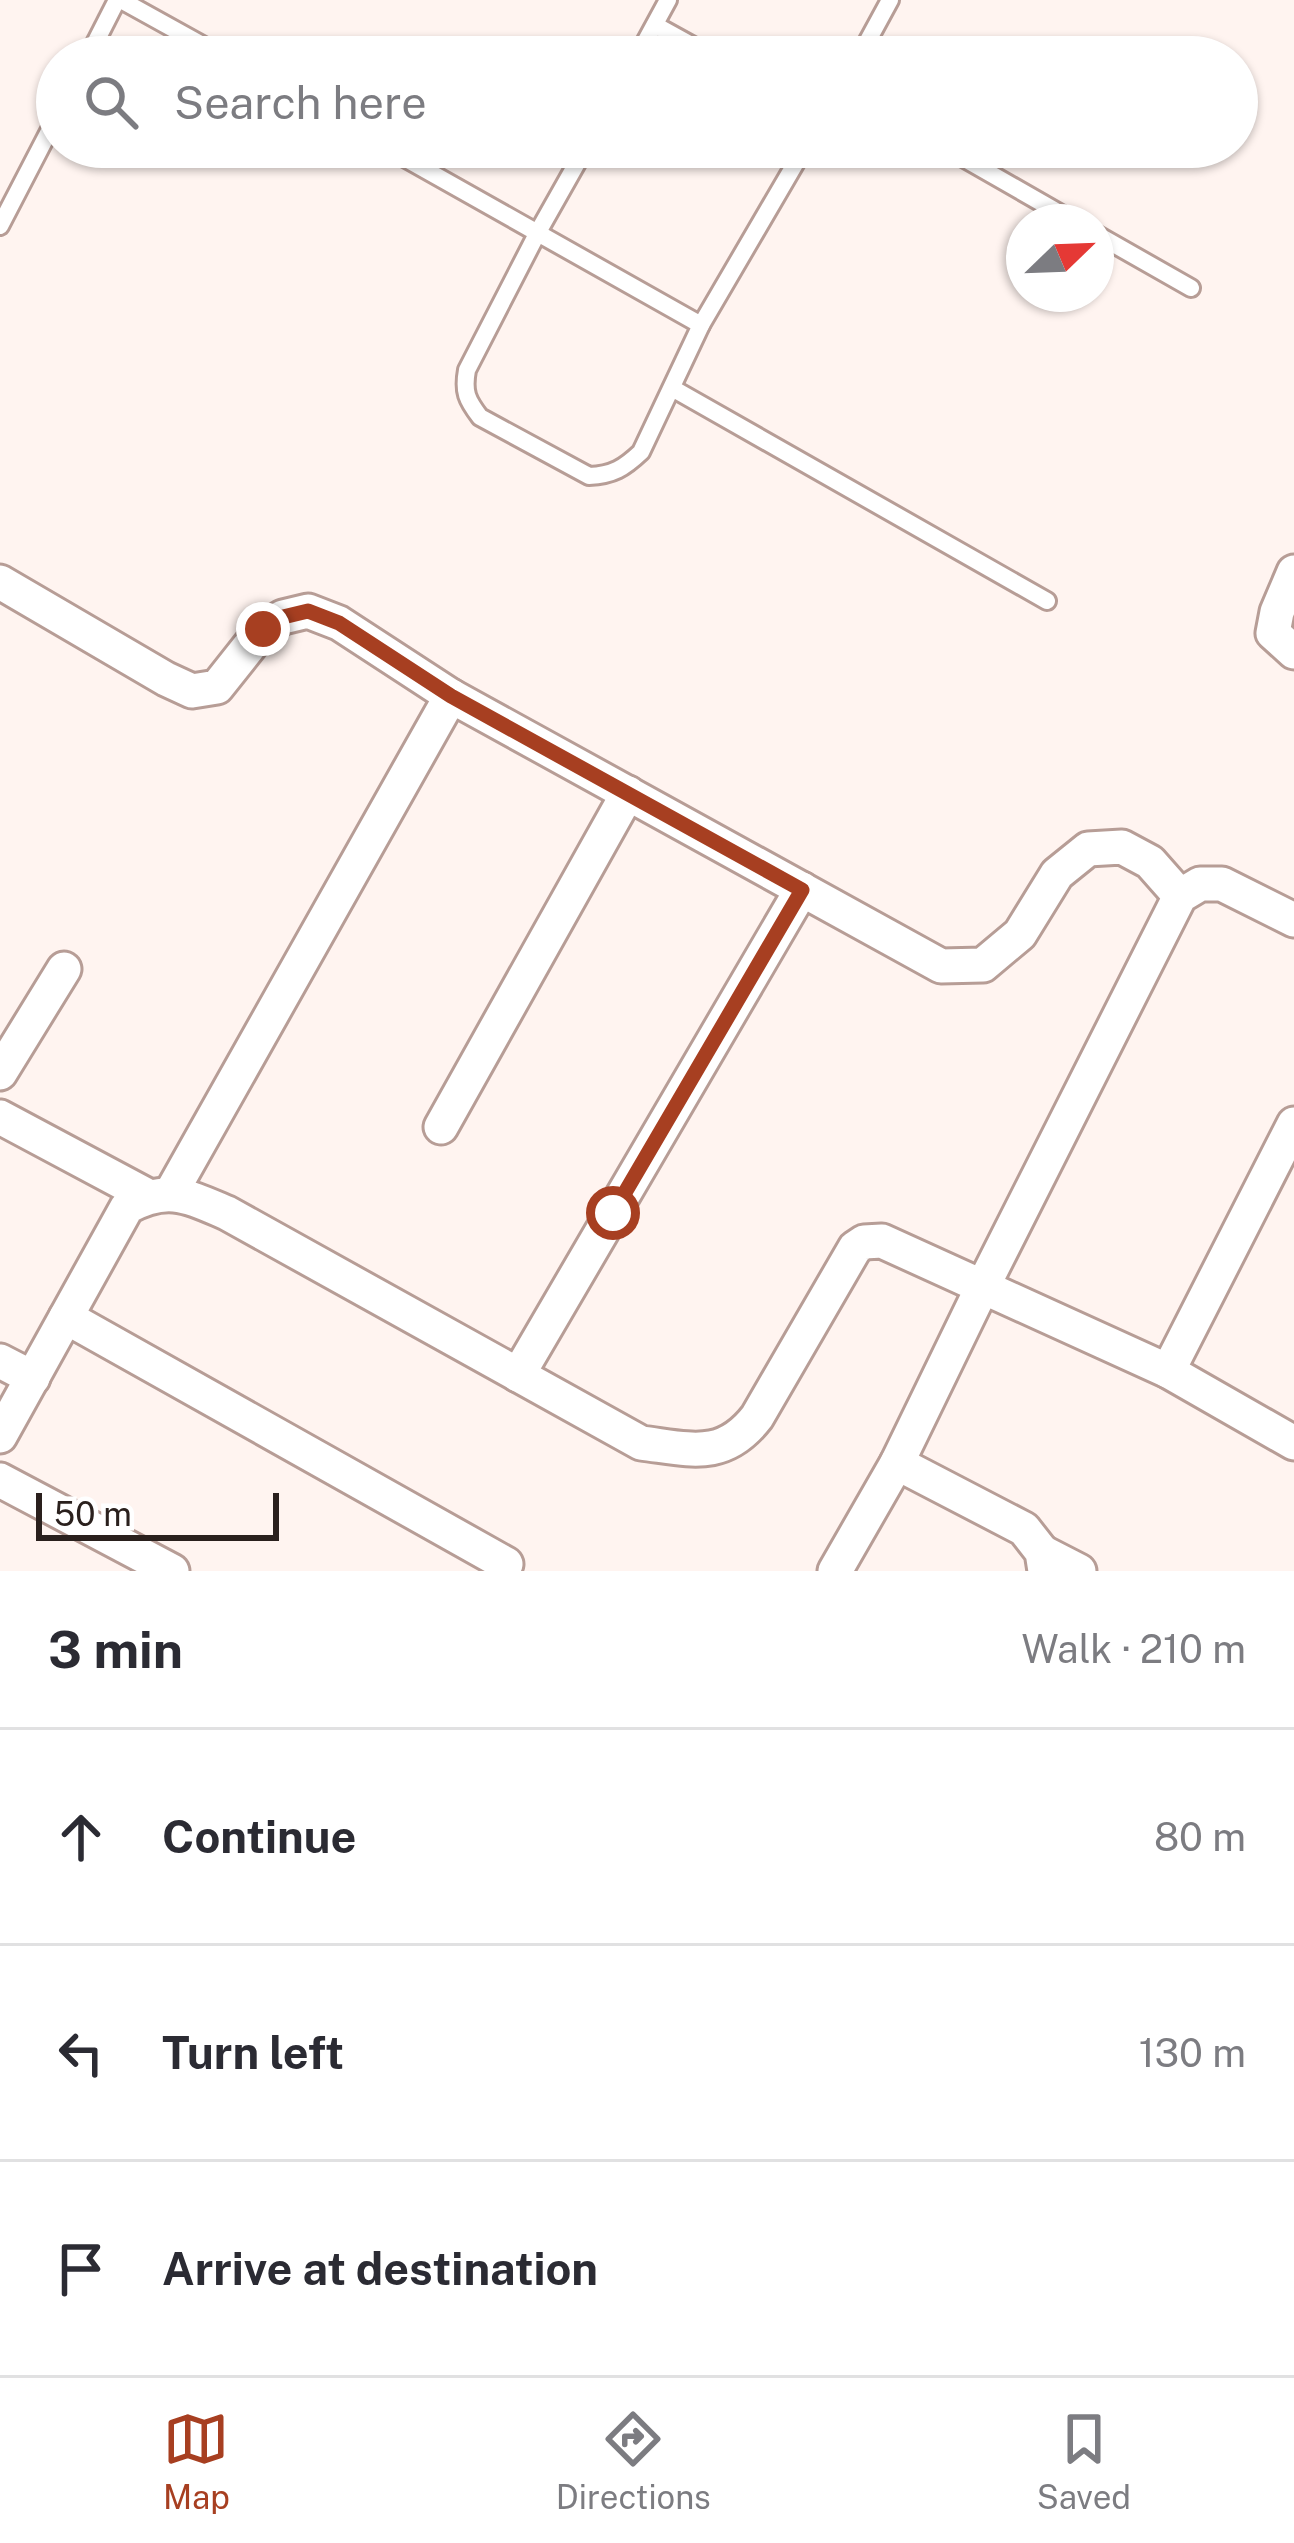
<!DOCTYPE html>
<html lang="en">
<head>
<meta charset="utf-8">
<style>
  :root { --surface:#fff; --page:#f2f2f3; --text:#2b2b33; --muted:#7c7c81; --line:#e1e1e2; --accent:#a73f21 }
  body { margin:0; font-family:"Public Sans",sans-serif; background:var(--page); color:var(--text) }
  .compass { position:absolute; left:1006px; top:204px; width:108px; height:108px; border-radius:50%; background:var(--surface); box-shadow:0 3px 9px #0004; rotate:67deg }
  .scale { position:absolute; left:36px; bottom:30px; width:243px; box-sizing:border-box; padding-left:12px; border:6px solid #2a201d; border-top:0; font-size:33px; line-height:42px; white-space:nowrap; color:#2a201d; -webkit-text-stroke:9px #fff; paint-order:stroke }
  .stop { position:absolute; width:36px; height:36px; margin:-27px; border:9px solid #a73f21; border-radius:50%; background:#fff }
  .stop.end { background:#a73f21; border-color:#fff; box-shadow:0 3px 12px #0008 }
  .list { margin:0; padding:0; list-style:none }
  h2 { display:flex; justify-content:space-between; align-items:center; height:156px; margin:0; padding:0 48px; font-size:51px }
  h2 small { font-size:39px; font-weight:400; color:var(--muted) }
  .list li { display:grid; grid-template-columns:78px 1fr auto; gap:36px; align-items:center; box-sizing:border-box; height:216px; padding:0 48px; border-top:3px solid var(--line) }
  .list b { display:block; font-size:45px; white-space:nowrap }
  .list em { font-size:39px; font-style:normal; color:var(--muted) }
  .icon { flex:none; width:66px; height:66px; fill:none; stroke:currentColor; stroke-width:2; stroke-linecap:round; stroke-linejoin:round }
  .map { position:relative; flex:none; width:1294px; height:1571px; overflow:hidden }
  .search { position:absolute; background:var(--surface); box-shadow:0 3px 9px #0004; left:36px; right:36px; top:36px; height:132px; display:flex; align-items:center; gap:30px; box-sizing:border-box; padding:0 42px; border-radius:66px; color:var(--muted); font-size:45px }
  .sheet { height:804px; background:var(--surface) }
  nav { display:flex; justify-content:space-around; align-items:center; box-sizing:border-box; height:168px; border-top:3px solid var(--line); background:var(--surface); font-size:33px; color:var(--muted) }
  nav a { display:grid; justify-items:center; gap:6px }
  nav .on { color:var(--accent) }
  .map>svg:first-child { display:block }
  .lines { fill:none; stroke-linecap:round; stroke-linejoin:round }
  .service-casing { stroke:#b79d96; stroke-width:22 }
  .minor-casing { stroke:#b79d96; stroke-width:39 }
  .service { stroke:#fff; stroke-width:16 }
  .minor { stroke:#fff; stroke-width:33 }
  .route { stroke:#a73f21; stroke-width:15 }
</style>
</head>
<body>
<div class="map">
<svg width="1294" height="1571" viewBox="0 0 1294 1571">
  <rect width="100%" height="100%" fill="#fff4f0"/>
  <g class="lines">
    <defs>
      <g id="service">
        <polyline points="121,0 224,57"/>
        <polyline points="655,25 713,57"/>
        <polyline points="88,57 117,0"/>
        <polyline points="637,57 668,0"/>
        <polyline points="859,57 890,0"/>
        <polyline points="385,147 701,325"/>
        <path d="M 586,147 L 538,232 L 467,370 C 463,392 467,400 480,417 L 589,476 C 613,475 624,468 641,452 L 701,325 L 805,147"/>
        <polyline points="944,147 1075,222"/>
        <polyline points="0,226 57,116"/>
        <polyline points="1096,234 1191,288"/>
        <polyline points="672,388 1047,601"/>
      </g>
      <g id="minor">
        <polyline points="1294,572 1277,612 1273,633 1294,652"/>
        <polyline points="0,582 166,679 192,691 217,687 263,629 283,617 308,611 339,623 451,696 941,966 983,965 1020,934 1057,874 1088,849 1122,847 1150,862 1180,896"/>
        <polyline points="0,1073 64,969"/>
        <polyline points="0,1117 148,1196"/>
        <polyline points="441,1127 628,793"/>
        <polyline points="171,1193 451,696"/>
        <polyline points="66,1317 506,1564"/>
        <polyline points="0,1361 33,1378"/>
        <polyline points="1168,1371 1294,1124"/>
        <polyline points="518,1375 802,889"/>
        <path d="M 0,1436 L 127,1207 C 168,1185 187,1196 227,1213 L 641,1443 C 690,1449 723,1461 757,1417 L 855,1248 L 864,1242 L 882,1241 L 1168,1371 L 1294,1443"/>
        <polyline points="897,1463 1024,1529 1042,1552 1045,1571"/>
        <polyline points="0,1480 172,1571"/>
        <polyline points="1042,1552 1079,1571"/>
        <polyline points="835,1571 897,1463 983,1286 1180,896 1200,884 1222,884 1294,920"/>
      </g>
    </defs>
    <use href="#service" class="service-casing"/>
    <use href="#minor" class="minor-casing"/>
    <use href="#service" class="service"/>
    <use href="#minor" class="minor"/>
  </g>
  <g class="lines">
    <polyline class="route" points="263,629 283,617 308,611 339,623 451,696 802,890 613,1213"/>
  </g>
</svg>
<svg class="compass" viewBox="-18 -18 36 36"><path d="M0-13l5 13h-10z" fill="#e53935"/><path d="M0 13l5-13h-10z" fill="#7c7c81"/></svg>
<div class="scale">50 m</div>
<div class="stop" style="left:613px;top:1213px"></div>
<div class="stop end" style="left:263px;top:629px"></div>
<div class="search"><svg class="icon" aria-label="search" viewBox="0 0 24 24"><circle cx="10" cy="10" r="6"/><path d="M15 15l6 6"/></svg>Search here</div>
</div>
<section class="sheet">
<h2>3 min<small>Walk · 210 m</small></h2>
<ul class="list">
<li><svg class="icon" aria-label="ahead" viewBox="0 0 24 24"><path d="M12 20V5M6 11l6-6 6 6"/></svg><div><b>Continue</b></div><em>80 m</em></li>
<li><svg class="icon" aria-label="left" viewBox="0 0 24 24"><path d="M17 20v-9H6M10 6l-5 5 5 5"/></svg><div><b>Turn left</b></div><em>130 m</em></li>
<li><svg class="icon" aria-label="arrive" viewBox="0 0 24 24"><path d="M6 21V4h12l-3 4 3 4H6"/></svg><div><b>Arrive at destination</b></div></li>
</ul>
</section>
<nav>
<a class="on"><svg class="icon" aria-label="map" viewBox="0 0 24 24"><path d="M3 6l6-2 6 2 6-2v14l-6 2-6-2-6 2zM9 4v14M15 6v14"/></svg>Map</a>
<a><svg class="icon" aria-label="directions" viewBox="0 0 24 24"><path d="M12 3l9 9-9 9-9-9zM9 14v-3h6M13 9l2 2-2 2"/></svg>Directions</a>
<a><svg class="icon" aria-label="saved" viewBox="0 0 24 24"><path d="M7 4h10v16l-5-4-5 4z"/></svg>Saved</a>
</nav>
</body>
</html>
